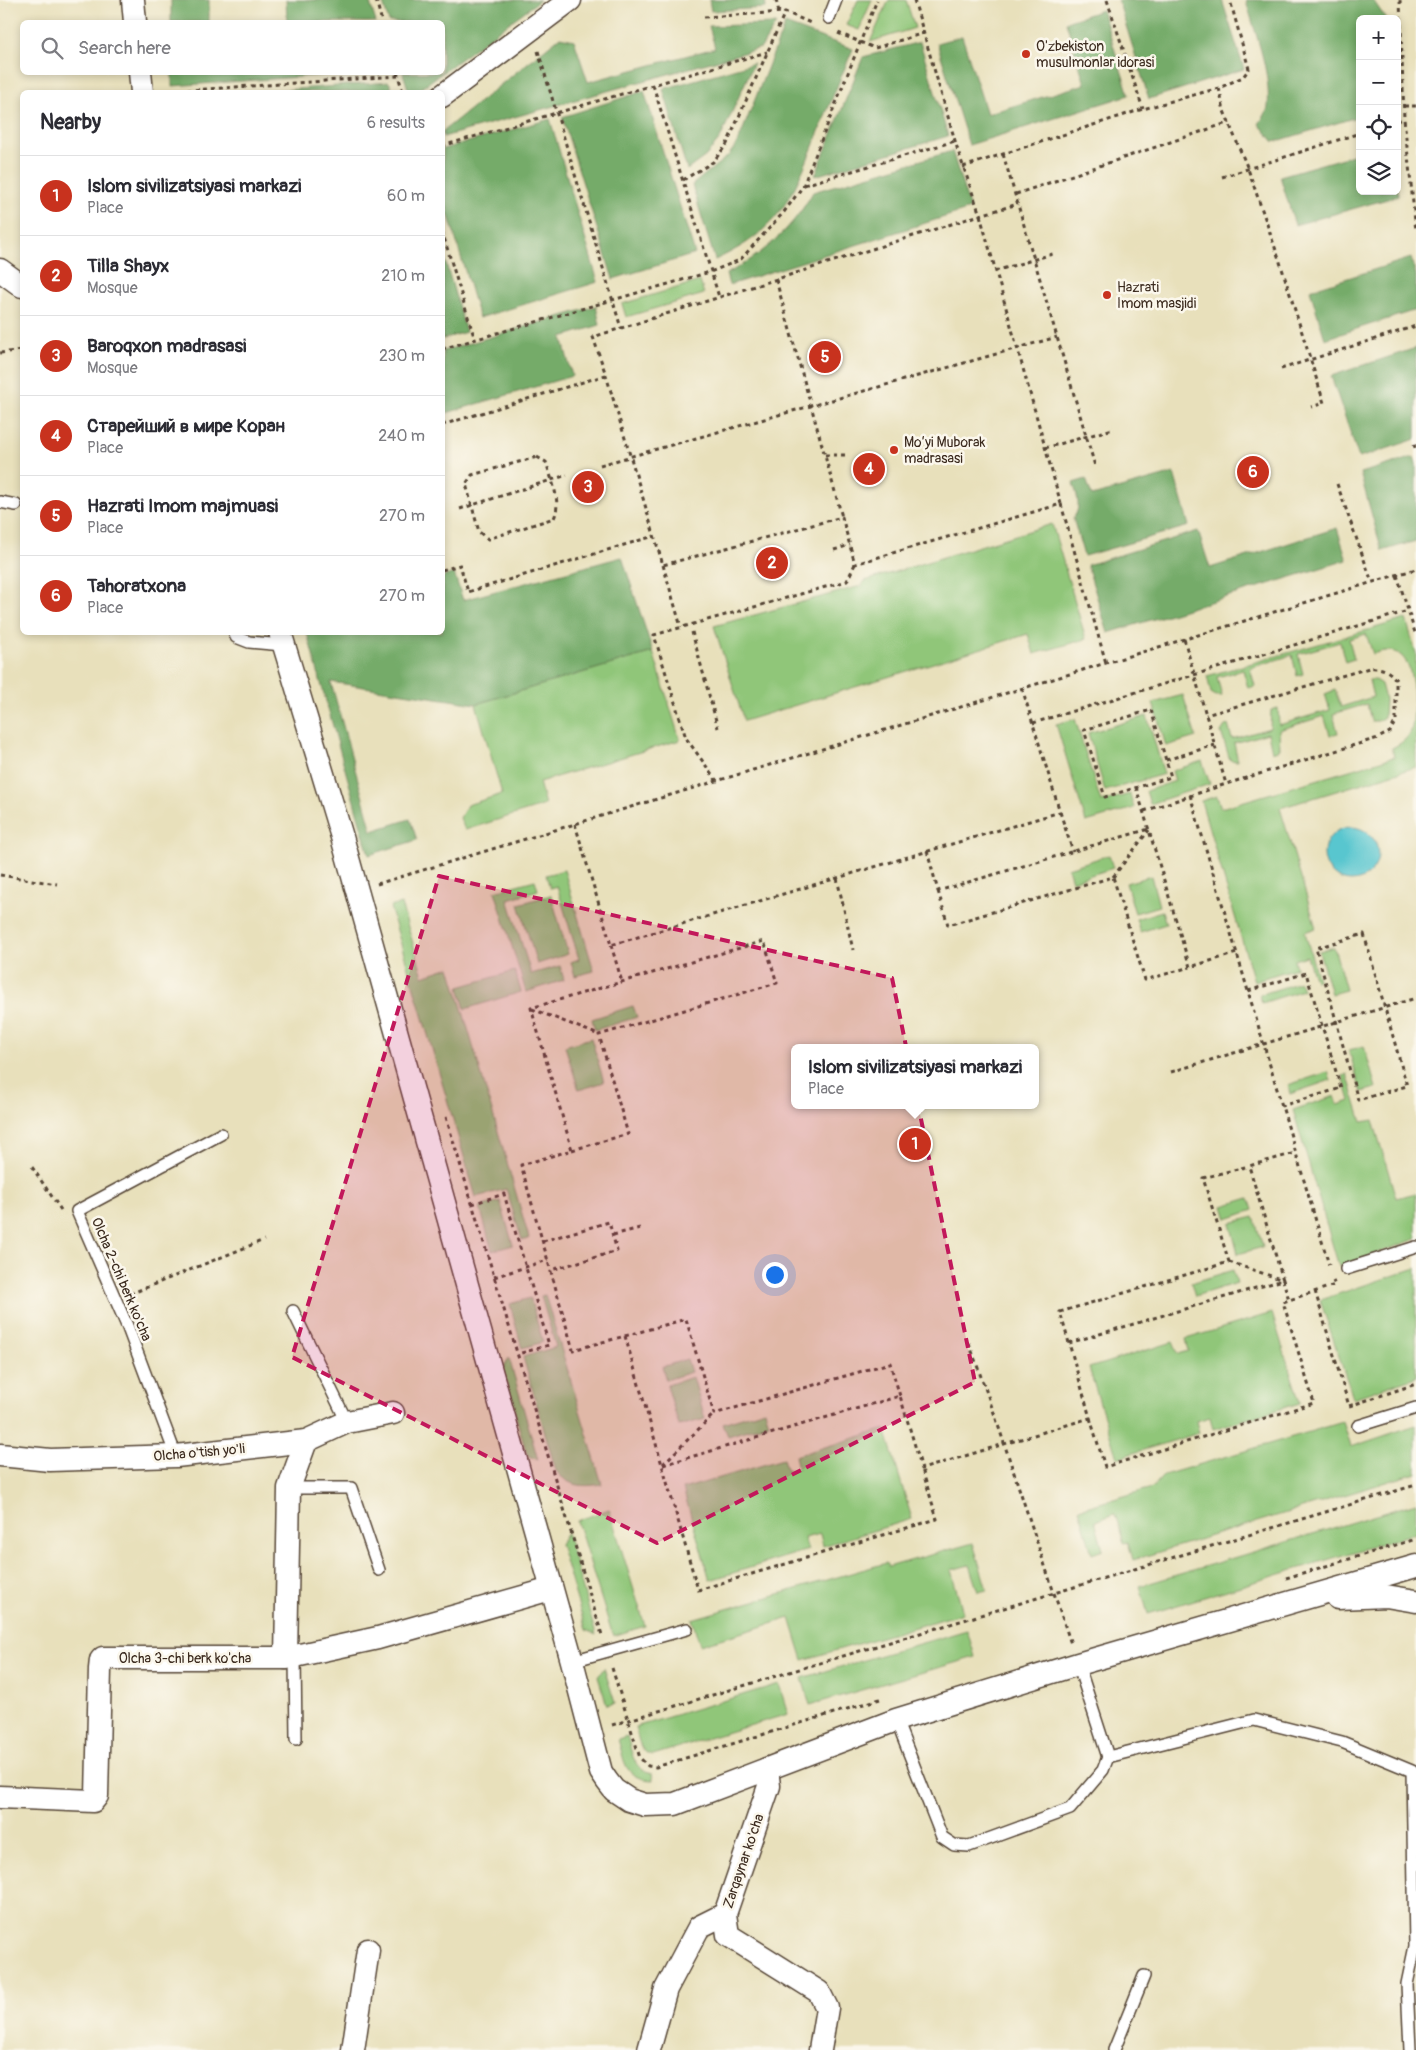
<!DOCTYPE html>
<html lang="en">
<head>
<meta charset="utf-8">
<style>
  :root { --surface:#fff; --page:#f2f2f3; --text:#2b2b33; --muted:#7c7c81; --line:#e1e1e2; --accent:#c8321e }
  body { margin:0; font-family:Pangolin,sans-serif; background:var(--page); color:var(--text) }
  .controls { position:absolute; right:15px; top:15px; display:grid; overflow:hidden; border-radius:8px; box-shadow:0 2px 8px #0003 }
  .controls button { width:45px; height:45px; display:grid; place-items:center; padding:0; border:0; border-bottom:1px solid var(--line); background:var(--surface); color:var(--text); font:25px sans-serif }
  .you { position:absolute; left:774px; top:1274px; width:18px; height:18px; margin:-12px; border:4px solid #fff; border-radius:50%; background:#1a73e8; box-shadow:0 0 0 8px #1a73e833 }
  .badge { display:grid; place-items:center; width:32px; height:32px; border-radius:50%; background:var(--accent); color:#fff; font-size:16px; font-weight:700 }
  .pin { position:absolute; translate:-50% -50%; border:2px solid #fff; box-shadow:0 1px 5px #0006 }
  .popup { position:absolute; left:791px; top:1044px; width:248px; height:65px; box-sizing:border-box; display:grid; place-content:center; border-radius:8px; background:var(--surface); filter:drop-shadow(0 1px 4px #0005); font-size:16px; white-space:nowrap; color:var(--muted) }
  .popup b { font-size:19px; color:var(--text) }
  .popup::after { content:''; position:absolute; left:50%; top:100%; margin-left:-10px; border:10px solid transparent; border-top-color:var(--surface) }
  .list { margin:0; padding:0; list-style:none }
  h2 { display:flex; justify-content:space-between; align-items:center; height:65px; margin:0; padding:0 20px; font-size:21px }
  h2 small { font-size:16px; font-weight:400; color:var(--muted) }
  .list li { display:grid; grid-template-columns:32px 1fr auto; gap:15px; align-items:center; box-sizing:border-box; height:80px; padding:0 20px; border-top:1px solid var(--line) }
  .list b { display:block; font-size:19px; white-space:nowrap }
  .list p { margin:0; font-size:16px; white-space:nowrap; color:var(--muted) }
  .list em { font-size:16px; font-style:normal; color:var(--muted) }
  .icon { flex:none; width:28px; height:28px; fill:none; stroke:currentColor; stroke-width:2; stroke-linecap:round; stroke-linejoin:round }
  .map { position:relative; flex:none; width:1416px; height:2050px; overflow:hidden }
  .search { position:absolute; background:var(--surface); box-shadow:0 2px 8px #0003; left:20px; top:20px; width:425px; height:55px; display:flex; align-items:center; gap:12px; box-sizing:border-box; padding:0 18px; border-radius:8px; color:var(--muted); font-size:19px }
  .panel { position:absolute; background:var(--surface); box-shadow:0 2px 8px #0003; left:20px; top:90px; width:425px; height:545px; border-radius:8px }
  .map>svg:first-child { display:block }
  .green { fill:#90c679; stroke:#66784c }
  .forest { fill:#74ab69; stroke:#586a44 }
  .water { fill:#58c6cf; stroke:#4a7876 }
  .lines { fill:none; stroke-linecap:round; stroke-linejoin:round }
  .lane-casing { stroke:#554536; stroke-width:14 }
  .street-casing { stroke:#554536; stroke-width:25 }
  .path { stroke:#554536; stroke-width:3; stroke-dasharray:4 4; stroke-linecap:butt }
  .lane { stroke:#fff; stroke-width:11 }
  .street { stroke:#fff; stroke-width:22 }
  .marked { fill:#c2185b; fill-opacity:0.2; stroke:#c2185b; stroke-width:4; stroke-dasharray:10 6; stroke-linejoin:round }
  .poi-dot { fill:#c8321e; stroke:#fbf7ec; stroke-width:2 }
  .labels { text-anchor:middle; stroke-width:5; stroke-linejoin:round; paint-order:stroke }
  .poi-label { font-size:14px; fill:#3b2a1e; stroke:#fbf7ec; text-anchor:start }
  .street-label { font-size:14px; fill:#3b2a1e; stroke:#fbf7ec }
</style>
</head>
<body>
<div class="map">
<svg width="1416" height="2050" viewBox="0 0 1416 2050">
  <rect width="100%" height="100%" fill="#fbf7ec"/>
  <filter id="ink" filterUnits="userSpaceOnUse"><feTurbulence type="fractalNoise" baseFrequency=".02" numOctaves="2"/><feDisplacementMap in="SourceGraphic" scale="10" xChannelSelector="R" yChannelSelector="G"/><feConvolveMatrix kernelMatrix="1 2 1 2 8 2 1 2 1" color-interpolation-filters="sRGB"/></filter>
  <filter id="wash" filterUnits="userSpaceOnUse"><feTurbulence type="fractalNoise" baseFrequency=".0096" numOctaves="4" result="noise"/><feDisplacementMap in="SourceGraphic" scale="20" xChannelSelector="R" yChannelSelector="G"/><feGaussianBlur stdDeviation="1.12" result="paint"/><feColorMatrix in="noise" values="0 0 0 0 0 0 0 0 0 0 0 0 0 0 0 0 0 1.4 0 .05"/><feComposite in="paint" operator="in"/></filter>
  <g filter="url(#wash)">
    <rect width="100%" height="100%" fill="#e8e0bb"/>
    <g class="green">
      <polygon points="858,0 872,0 859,30 846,25"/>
      <polygon points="889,0 906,0 915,28 870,42"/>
      <polygon points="700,281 704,294 626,317 622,304"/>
      <polygon points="1052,524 1086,639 1034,654 1028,634 744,721 714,626 861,586 865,581"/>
      <path d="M 1406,619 L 1416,653 L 1416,767 L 1280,808 L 1316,928 L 1305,932 L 1318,980 L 1315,981 L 1307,956 L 1294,960 L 1296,968 L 1254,981 L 1201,801 L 1217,796 L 1221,808 L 1394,757 L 1392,748 C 1400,744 1407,740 1411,731 C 1416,714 1416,664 1399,654 C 1391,649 1381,651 1373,654 L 1366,634 L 1349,639 L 1354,659 L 1345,662 L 1340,642 L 1298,654 L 1303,674 L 1297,676 L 1292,655 L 1250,668 L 1255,686 L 1248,688 L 1243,670 L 1217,677 L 1222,696 L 1216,696 L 1211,693 L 1207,676 Z"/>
      <polygon points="653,652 680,740 539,782 545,805 465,830 460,818 467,805 502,794 476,704"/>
      <polygon points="1369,680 1375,680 1381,684 1385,699 1384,717 1378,721 1371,721 1367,704 1333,714 1338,733 1330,735 1324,716 1279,730 1280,749 1272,752 1268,733 1234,743 1238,761 1230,760 1221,732 1225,726 1228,725 1232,739 1270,728 1271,710 1278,708 1279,725 1330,710 1325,694 1335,690 1341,707 1373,697"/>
      <polygon points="1183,695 1196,737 1166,746 1153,703"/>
      <polygon points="1147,716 1164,774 1105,791 1088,733"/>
      <polygon points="1075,719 1101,802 1130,794 1134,808 1086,822 1056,724"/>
      <polygon points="1202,761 1210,784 1150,804 1146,791 1175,781 1172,771"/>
      <polygon points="1109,855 1113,868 1072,881 1068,868"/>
      <polygon points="564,870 594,971 575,976 571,962 579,959 557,886 550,888 546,875"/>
      <polygon points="1151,876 1159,906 1135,913 1126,883"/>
      <polygon points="535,880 538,890 508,899 531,974 560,966 564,980 526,992 495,891"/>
      <polygon points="551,895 568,954 537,964 519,904"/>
      <polygon points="401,904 423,976 450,967 529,1238 526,1240 522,1240 506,1189 476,1197 390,907"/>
      <polygon points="1162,911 1166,924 1140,932 1136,919"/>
      <polygon points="1334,947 1346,990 1331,994 1319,951"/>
      <polygon points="515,971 521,992 465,1009 459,987"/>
      <polygon points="1300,982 1303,990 1262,1003 1259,995"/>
      <polygon points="633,1006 637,1017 595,1030 592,1019"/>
      <polygon points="591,1038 604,1082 579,1090 565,1046"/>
      <polygon points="1364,1046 1376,1088 1361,1092 1349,1050"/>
      <polygon points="1328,1072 1331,1080 1290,1094 1288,1085"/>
      <polygon points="1347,1074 1362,1122 1373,1120 1396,1198 1416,1193 1416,1239 1339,1267 1293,1110 1335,1096 1338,1105 1350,1101 1343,1076"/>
      <polygon points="1249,1198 1253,1210 1227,1219 1223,1206"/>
      <polygon points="500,1201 513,1245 492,1251 480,1207"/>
      <polygon points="1254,1217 1263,1247 1238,1254 1230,1223"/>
      <polygon points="1416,1268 1416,1377 1353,1398 1320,1300"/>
      <polygon points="1233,1270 1237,1283 1195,1296 1191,1283"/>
      <path d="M 545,1295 L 602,1484 C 583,1487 569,1487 556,1471 L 523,1357 L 556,1347 L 541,1296 Z"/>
      <polygon points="530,1298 543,1342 522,1348 510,1304"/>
      <polygon points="1272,1313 1300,1403 1213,1429 1210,1417 1196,1421 1199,1433 1117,1458 1089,1368 1173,1342 1178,1354 1189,1351 1186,1339"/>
      <polygon points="509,1358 538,1460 527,1455 502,1369"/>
      <polygon points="687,1359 691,1372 666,1380 662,1367"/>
      <polygon points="693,1377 705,1419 679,1426 667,1385"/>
      <polygon points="765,1410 769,1423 728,1436 723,1423"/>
      <polygon points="1343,1422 1351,1447 1416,1425 1416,1473 1133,1560 1128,1542 1124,1543 1115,1514 1095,1521 1103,1550 1092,1554 1079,1509 1152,1488 1164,1475"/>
      <polygon points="885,1429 912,1519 823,1546 820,1534 804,1538 808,1550 710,1580 683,1489 783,1459 787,1471 798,1468 795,1456"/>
      <polygon points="1416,1503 1416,1533 1148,1614 1140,1586"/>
      <polygon points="609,1509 645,1626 613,1636 577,1521"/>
      <polygon points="567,1533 596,1635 586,1630 560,1544"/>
      <polygon points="973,1543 987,1590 978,1592 969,1565 951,1570 963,1613 803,1660 790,1618 700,1645 692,1619 886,1563 888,1567"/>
      <polygon points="967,1630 975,1657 810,1705 802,1678"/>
      <polygon points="604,1668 615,1703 607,1705 598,1677"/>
      <path d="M 779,1684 L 788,1714 L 653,1755 C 639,1753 639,1739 635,1727 Z"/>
      <path d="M 627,1736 C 632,1752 633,1770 652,1774 L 653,1780 C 624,1779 625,1762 618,1739 Z"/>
    </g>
    <g class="forest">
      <rect x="171" y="0" width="38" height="22"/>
      <polygon points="286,0 369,0 376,22 287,22"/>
      <polygon points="382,0 540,0 416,92 409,92 403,73 442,72 442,22 389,22"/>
      <polygon points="709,0 765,0 766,8 711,11"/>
      <polygon points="1118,0 1222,0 1244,69 1149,99"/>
      <path d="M 1246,0 L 1373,0 L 1386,19 L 1360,19 L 1360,116 L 1274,142 L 1259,124 C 1262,119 1267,113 1268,107 C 1271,71 1255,34 1246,0 Z"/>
      <polygon points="1102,10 1129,95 969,145 937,43 962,36 987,114 1085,84 1066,22"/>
      <polygon points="776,24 761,48 443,137 443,131 560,37 574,40 588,82 715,48 709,26"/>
      <path d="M 785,24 L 853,49 C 841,77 829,105 818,134 C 805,165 792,203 766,227 C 752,241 734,251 715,260 L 692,185 L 729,155 L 738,142 Z"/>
      <polygon points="920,42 948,136 815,176 863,57"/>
      <polygon points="754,63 720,139 706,156 687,170 663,89"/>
      <polygon points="172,72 355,72 355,73 172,86"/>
      <polygon points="389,82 393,92 258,92"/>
      <polygon points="644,91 695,254 613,279 562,117"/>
      <polygon points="550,119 598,282 479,318 443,196 443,149"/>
      <path d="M 952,151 L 970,209 L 729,285 L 726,274 C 763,255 793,228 813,192 Z"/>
      <polygon points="1360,153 1360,191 1397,191 1397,185 1398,196 1295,225 1280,176"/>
      <polygon points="443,253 466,332 443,339 442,339"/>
      <polygon points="1411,258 1416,275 1416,310 1325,339 1310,290"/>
      <polygon points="596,306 600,325 562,337 572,376 443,414 443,351"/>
      <polygon points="1416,348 1416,439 1359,458 1331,376"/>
      <polygon points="1414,457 1416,464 1416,541 1382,551 1360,473"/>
      <path d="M 1174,473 L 1189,526 L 1084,556 L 1073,518 C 1082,508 1077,495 1073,483 L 1086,479 L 1092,496 Z"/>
      <polygon points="1337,528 1347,560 1108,633 1087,565 1198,531 1210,568"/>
      <polygon points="622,557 653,652 476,704 331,682 372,831 410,819 417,840 369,855 307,633 442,632 443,577 454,573 463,600"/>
    </g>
    <circle class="water" cx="1351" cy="854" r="27"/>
  </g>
  <g filter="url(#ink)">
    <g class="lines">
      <defs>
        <g id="lane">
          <polyline points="829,18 836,0"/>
          <polyline points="0,502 16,505"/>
          <polyline points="234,632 236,637 249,642 283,645"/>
          <polyline points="1346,1269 1416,1247"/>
          <polyline points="293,1311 347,1422"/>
          <polyline points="1358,1426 1416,1408"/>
          <polyline points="176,1456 128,1328 77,1211 221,1134"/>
          <polyline points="289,1488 351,1488 379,1570"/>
          <polyline points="295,1657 296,1739"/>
          <polyline points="572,1661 687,1629"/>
          <polyline points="1078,1664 1108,1757 1254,1720 1342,1742 1412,1771 1415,1946 1407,1984 1410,2050"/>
          <polyline points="896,1720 942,1837 954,1845 969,1846 1070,1809 1103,1770 1108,1757"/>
          <polyline points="1114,2050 1144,1976"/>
        </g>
        <g id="street">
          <polyline points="133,0 135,22"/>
          <polyline points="140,72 142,92"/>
          <polyline points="442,96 570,0"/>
          <polyline points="0,270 22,286"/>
          <polyline points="280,632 342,837 572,1661 601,1772 607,1781 614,1790 629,1800 645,1805 675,1804 896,1720 1078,1664 1416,1566"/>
          <polyline points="0,1455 50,1460 176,1456 306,1441 347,1422 393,1413"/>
          <polyline points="1338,1598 1386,1596 1416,1601"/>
          <polyline points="286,1658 289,1488 306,1441"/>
          <polyline points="767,1769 769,1786 725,1914 728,1935 819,1992 827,2008 820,2050"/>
          <polyline points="0,1797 93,1801 97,1796 100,1669 101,1660 103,1658 286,1658 378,1638 551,1589"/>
          <polyline points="353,2050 368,1950"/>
          <polyline points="649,2050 666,1989 699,1927 725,1914"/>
        </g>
      </defs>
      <use href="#lane" class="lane-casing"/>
      <use href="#street" class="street-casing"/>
      <g class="path">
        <polyline points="376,0 382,22"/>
        <polyline points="776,0 779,12"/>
        <polyline points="914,0 958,151 980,215 1018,204"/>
        <polyline points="1107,0 1143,109"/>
        <polyline points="1400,0 1404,119 1416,231"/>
        <polyline points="704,17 785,12 813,24"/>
        <polyline points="838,33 875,48 924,33"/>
        <polyline points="538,51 621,328"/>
        <polyline points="397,72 403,92"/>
        <polyline points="244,85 244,92"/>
        <polyline points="653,85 719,297"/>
        <polyline points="1219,88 1224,111 1248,169 1280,262 1324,403 1311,407"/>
        <polyline points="163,92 398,76"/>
        <polyline points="1404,106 1416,106"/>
        <polyline points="1397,121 1404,119"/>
        <polyline points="442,146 767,52"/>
        <polyline points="1003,154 1095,466"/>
        <polyline points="963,167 1143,109 1219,88 1243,77 1249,69 1230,0"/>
        <polyline points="1222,177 1360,133"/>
        <polyline points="683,180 713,162 727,144 785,12"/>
        <polyline points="804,185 955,141"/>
        <polyline points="1016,194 1230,122"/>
        <polygon points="980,215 1061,504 855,564 842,517 663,565 606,375 593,337"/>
        <polyline points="442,231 475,340"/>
        <polyline points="995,271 1056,253"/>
        <polyline points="776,280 842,517"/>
        <polyline points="442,349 710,272 740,260 784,212 803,186 877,0"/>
        <polyline points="0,353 22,350"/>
        <polyline points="1281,369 1416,326"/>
        <polyline points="442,425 606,375"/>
        <polyline points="1414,444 1416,451"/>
        <polyline points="1045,448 1113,429"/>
        <polyline points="825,455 849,455"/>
        <path d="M 537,457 L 546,462 C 551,479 562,502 554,518 L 488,539 L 479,532 L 466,484 L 472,475 Z"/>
        <polyline points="600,465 1057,337"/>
        <polyline points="1337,484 1372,582"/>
        <polyline points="1061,504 1106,663"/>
        <polyline points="460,509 567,475"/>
        <polyline points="834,550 850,545"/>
        <polyline points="663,565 681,627"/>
        <polyline points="442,570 460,565 468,592 654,536"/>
        <polyline points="1397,575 1416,636"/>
        <polyline points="692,632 718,728"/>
        <polyline points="1184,639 1226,784"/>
        <polygon points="1151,710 1171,777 1105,797 1084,730"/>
        <polyline points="1033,723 1408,611"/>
        <polyline points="1166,760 1215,745"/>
        <polyline points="717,781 686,738 654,635 847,581 855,564"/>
        <polyline points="1136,787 1190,967 1237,953"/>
        <polyline points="1190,795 1329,1265"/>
        <path d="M 1144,811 L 1226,784 L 1378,738 L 1390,732 L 1396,720 L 1396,680 C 1389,670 1381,667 1369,668 L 1206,715"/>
        <polyline points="1060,812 1073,852"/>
        <polyline points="575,824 611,945 1060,812 1022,688"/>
        <polyline points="927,851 938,891 1149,829"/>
        <polyline points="0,875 57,884"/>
        <polyline points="1113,877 1149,830"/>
        <polyline points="837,878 853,950"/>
        <polyline points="377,884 1416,569"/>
        <polyline points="938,891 948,925 1113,877 1145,980 1190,967"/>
        <polygon points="1364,934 1407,1086 1358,1100 1316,948"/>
        <polyline points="611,945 622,982"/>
        <polyline points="1248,991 1306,973 1341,1088 1282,1106"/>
        <polyline points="532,1009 599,1035"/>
        <polyline points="1171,1072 1416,998"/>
        <polyline points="446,1117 602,1635"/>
        <polyline points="572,1150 628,1134 599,1035 777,983 764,941 531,1008 572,1150 521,1165 573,1350 625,1336 698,1590 937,1519 922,1469"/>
        <polyline points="32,1167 61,1210"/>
        <polyline points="472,1204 504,1194 549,1345 518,1354"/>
        <polyline points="613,1235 640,1228"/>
        <polyline points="543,1241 609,1222 617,1251 551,1270"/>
        <polyline points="1229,1262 1283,1280 1289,1300"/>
        <polyline points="494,1277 548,1260"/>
        <polyline points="1315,1291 1349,1406 1416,1384"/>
        <polyline points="130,1294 264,1240"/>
        <polyline points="625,1336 686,1319 714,1414 890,1363 900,1396"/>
        <polyline points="969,1343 994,1413 1071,1644"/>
        <polyline points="1069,1343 1060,1312 1229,1262 1203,1178 1249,1166"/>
        <polyline points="1090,1418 1105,1467 1314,1403 1283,1302 1335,1285 1333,1281"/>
        <polyline points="663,1464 714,1414"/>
        <polyline points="663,1465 900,1396 922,1469 1090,1418 1069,1343 1283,1280 1249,1166 1295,1153"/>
        <polyline points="1286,1578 1416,1539"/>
        <polyline points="612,1668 640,1758 648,1766 656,1767 880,1699"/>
        <polyline points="612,1725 1416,1485"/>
      </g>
      <use href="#lane" class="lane"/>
      <use href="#street" class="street"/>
    </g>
  </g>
  <path class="marked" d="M 439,876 L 892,978 L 975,1382 L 657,1543 L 292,1357 Z"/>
  <g class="poi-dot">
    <circle cx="1026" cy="54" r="5"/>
    <circle cx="1107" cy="295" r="5"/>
    <circle cx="894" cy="450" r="5"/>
  </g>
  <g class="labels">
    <g class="poi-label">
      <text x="1036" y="51">O'zbekiston<tspan x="1036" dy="16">musulmonlar idorasi</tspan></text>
      <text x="1117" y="292">Hazrati<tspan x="1117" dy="16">Imom masjidi</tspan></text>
      <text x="904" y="447">Mo’yi Muborak<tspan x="904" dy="16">madrasasi</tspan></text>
    </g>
    <g class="street-label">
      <text transform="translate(122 1279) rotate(67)" y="5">Olcha 2-chi berk ko'cha</text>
      <text transform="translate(199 1452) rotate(-5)" y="5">Olcha o'tish yo'li</text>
      <text x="185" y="1663">Olcha 3-chi berk ko'cha</text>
      <text transform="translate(743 1861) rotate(-71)" y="5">Zarqaynar ko'cha</text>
    </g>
  </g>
</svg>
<div class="controls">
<button>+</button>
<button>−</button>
<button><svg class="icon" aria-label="locate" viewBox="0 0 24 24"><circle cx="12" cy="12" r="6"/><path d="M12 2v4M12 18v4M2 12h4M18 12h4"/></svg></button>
<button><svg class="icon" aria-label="layers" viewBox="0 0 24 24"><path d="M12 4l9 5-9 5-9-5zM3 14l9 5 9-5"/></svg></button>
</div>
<div class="you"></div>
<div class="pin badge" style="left:915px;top:1144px">1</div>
<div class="popup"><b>Islom sivilizatsiyasi markazi</b>Place</div>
<div class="pin badge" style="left:772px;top:563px">2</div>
<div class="pin badge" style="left:588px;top:487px">3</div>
<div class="pin badge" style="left:869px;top:469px">4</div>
<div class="pin badge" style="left:825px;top:357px">5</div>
<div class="pin badge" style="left:1253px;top:472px">6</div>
<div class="search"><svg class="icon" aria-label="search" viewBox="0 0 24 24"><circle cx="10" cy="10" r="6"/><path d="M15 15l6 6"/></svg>Search here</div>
<section class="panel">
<h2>Nearby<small>6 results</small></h2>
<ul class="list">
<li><span class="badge">1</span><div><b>Islom sivilizatsiyasi markazi</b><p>Place</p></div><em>60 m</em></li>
<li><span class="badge">2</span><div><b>Tilla Shayx</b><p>Mosque</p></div><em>210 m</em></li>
<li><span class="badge">3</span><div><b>Baroqxon madrasasi</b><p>Mosque</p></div><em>230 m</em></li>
<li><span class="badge">4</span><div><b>Старейший в мире Коран</b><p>Place</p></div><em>240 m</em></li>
<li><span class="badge">5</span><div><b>Hazrati Imom majmuasi</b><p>Place</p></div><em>270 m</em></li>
<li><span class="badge">6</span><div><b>Tahoratxona</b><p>Place</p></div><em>270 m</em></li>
</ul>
</section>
</div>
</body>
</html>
